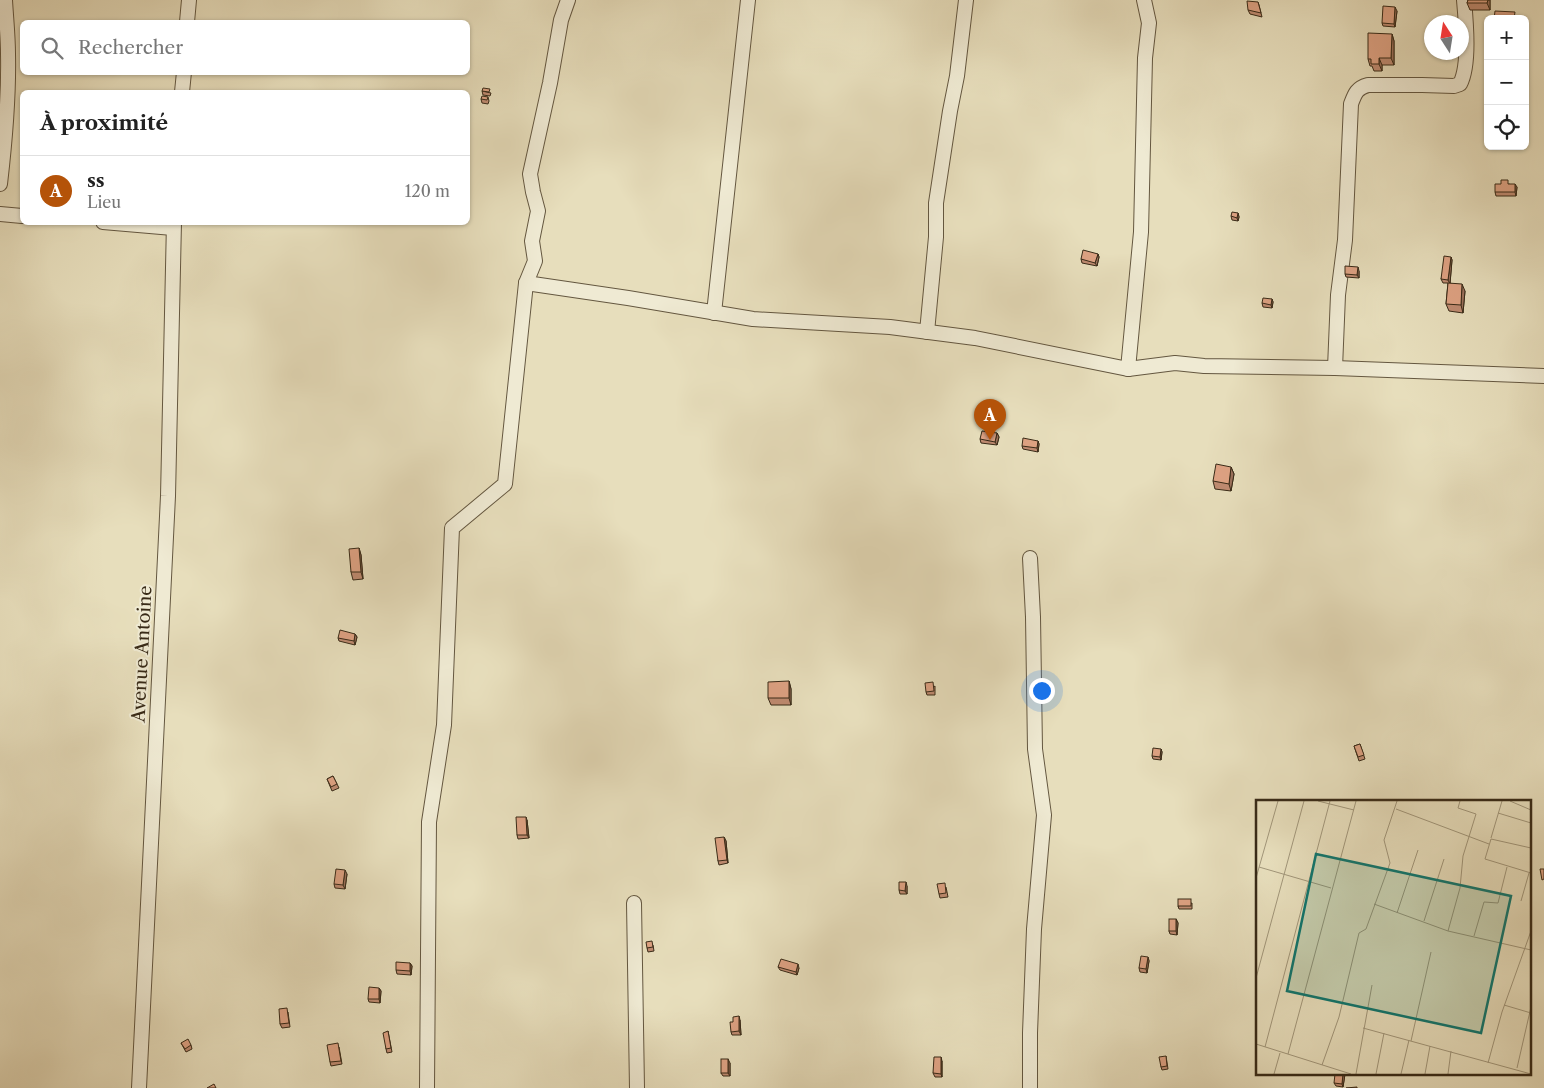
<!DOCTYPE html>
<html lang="fr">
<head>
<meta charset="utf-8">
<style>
  :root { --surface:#fff; --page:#f2f2f2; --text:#222; --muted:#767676; --line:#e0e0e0; --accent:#b45309 }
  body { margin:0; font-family:"Libre Caslon Text",serif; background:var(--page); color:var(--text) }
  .controls { position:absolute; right:15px; top:15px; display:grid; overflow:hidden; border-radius:8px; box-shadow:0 1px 4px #0004 }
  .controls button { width:45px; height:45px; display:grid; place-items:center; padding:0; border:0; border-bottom:1px solid var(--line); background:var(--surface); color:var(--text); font:25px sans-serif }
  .compass { position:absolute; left:1424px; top:15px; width:45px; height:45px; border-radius:50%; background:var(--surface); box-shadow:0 1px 4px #0004; rotate:348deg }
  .you { position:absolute; left:1041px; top:690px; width:18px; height:18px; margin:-12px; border:4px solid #fff; border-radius:50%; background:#1a73e8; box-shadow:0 0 0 8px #1a73e833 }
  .badge { display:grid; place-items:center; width:32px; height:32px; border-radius:50%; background:var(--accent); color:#fff; font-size:16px; font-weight:700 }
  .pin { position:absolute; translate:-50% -41px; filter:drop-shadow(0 1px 2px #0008) }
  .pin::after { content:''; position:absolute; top:26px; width:18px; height:15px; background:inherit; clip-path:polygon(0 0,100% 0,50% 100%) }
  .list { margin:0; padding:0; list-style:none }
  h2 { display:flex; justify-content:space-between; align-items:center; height:65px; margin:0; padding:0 20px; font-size:21px }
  h2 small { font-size:16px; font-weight:400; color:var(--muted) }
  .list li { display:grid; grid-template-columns:32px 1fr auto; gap:15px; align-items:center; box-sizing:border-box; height:70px; padding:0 20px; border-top:1px solid var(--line) }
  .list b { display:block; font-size:19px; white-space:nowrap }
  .list p { margin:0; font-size:16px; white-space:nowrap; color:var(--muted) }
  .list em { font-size:16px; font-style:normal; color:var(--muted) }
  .icon { flex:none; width:28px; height:28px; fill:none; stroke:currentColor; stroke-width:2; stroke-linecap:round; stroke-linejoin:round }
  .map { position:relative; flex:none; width:1544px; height:1088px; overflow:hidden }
  .search { position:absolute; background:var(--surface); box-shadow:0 1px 4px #0004; left:20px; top:20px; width:450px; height:55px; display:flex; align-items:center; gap:12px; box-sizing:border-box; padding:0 18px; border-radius:8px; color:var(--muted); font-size:19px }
  .panel { position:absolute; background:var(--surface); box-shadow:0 1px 4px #0004; left:20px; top:90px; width:450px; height:135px; border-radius:8px }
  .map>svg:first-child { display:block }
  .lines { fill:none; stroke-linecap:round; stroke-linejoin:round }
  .minor-casing { stroke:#645740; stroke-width:16 }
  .minor { stroke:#efead3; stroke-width:14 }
  .wall { fill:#bf8b71; stroke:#382a17 }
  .shaded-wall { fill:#9b715c; stroke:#382a17 }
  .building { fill:#dea283; stroke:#382a17 }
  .labels { text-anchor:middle; stroke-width:4; stroke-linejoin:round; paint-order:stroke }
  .street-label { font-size:18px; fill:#382a17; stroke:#efead3 }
  .inset-road { fill:none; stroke:#a1967a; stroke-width:1 }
  .view { fill:#0f766e; fill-opacity:0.15; stroke:#0f766e; stroke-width:2.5 }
  .inset-edge { fill:none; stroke:#382a17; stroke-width:2.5 }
</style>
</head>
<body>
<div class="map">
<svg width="1544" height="1088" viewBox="0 0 1544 1088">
  <rect width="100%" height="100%" fill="#e7debc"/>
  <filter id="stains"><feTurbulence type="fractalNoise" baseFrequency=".004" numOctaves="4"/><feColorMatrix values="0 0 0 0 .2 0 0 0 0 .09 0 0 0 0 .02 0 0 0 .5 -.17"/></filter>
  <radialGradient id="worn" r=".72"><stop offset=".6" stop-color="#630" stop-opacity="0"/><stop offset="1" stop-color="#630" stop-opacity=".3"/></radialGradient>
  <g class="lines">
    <defs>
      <g id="minor">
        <polyline points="187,22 189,0"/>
        <polyline points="182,92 184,72"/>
        <path d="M 0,184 C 5,141 9,98 8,54 C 8,36 6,18 5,0"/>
        <polyline points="0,214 22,216"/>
        <polyline points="103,222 173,228"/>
        <polyline points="526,283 628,298 753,319 890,327 975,338 1128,369 1175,363 1204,366 1335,368 1544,376"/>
        <polyline points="714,313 748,0"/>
        <polyline points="927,332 936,237 936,203 950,111 957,76 966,0"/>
        <path d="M 1335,368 L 1338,295 L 1345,240 L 1351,104 C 1355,93 1357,88 1368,85 L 1422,85 L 1454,86 L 1460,84 C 1470,65 1466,22 1464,0"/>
        <polyline points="1128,369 1141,232 1145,58 1149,23 1144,0"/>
        <polyline points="634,903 637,1088"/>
        <polyline points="139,1088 168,496 174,222"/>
        <polyline points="427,1088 429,822 444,725 452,528 505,484 526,283 535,261 532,241 538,211 533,192 530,174 550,83 561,20 568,0"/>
        <polyline points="1030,1088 1030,1033 1034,929 1044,815 1035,749 1033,617 1030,558"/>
      </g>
    </defs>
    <use href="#minor" class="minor-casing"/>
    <use href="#minor" class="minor"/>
  </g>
  <g class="wall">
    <polygon points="1468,0 1490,0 1490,10 1470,10 1467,3"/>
    <polygon points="1258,2 1259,5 1262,17 1250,14 1248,10"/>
    <polygon points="1397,11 1395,27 1383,26 1382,23"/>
    <polygon points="1392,34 1394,41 1394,65 1382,65 1382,71 1374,71 1372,66 1370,66 1368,59"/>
    <polygon points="482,91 491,93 490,96 483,95"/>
    <polygon points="488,97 489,101 488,104 482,103 481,99"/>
    <polygon points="1509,184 1517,187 1516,196 1496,196 1495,192"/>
    <polygon points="1238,213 1239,217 1238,221 1232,220 1231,216"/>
    <polygon points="1098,254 1099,257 1097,266 1082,263 1081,259"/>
    <polygon points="1451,257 1452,260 1450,283 1465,291 1463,313 1449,311 1446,304 1448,283 1443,283 1441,279"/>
    <polygon points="1359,271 1359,278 1346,277 1345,274"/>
    <polygon points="1272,299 1273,302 1272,308 1263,307 1262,303"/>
    <polygon points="997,433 999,437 997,445 981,443 980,439"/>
    <polygon points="1038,441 1039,444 1038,452 1023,449 1022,446"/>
    <polygon points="1231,467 1234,474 1231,491 1215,489 1213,481"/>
    <polygon points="359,548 361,555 363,579 353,580 351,572"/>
    <polygon points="355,634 357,637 355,645 339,641 338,638"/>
    <polygon points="789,681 791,689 791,705 771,705 768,698"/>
    <polygon points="935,686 935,695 927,695 926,692"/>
    <polygon points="1360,744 1365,759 1359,761 1354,746"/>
    <polygon points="1161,749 1162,752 1161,760 1153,759 1152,756"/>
    <polygon points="333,776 339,788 332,791 327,779"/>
    <polygon points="527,820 529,838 518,839 517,835"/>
    <polygon points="724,837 726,841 728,863 719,865 718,861"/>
    <polygon points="347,874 345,889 335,888 334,884"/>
    <polygon points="907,886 907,894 900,894 899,890"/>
    <polygon points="946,887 948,897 940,898 939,894"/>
    <polygon points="1192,903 1192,909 1179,909 1178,906"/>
    <polygon points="1176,919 1178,923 1177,935 1170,934 1169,931"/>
    <polygon points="653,945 654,951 648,952 647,948"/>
    <polygon points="1148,957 1149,961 1147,973 1140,972 1139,968"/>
    <polygon points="410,963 412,966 411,975 397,974 396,970"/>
    <polygon points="778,967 799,968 797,975 780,970"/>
    <polygon points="379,988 381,991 380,1003 369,1002 368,999"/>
    <polygon points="288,1012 290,1027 282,1028 280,1024"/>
    <polygon points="740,1020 741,1035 732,1035 731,1032"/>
    <polygon points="388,1031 392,1052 387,1053 386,1049"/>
    <polygon points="181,1043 191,1045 192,1049 186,1052"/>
    <polygon points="339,1047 342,1064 331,1066 330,1062"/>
    <polygon points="1166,1056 1168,1069 1162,1070 1161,1067"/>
    <polygon points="942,1061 942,1077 935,1077 933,1073"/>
    <polygon points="730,1063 730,1076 723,1076 721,1073"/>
    <polygon points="1345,1074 1343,1087 1336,1086 1334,1083"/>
  </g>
  <g class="shaded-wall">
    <polygon points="1488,0 1490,0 1490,10 1487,3"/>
    <polygon points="1395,7 1397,11 1395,27 1394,24"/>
    <polygon points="1392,34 1394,41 1394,65 1391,58"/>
    <polygon points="1379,58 1382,65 1382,71 1379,64"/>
    <polygon points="1515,184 1517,187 1516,196 1515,192"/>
    <polygon points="1238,213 1239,217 1238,221 1237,218"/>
    <polygon points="1098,254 1099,257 1097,266 1095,263"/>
    <polygon points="1451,257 1452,260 1450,284 1448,280"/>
    <polygon points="1358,267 1359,271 1359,278 1357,275"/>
    <polygon points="1462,284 1465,291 1463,313 1461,305"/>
    <polygon points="1272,299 1273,302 1272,308 1271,305"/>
    <polygon points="997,433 999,437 997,445 995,442"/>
    <polygon points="1038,441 1039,444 1038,452 1037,448"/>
    <polygon points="1231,467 1234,474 1231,491 1229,484"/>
    <polygon points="359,548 361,555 363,579 361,572"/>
    <polygon points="355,634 357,637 355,645 354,641"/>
    <polygon points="789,681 791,689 791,705 789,698"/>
    <polygon points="1161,749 1162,752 1161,760 1160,757"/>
    <polygon points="526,817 527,820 529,838 527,835"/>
    <polygon points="724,837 726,841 728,863 727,860"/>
    <polygon points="345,870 347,874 345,889 343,885"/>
    <polygon points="906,882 907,886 907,894 905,891"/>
    <polygon points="1176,919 1178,923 1177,935 1176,931"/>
    <polygon points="1148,957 1149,961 1147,973 1146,969"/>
    <polygon points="410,963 412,966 411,975 410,971"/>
    <polygon points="798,964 799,968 797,975 796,972"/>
    <polygon points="379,988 381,991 380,1003 379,999"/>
    <polygon points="739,1016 740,1020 741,1035 739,1031"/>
    <polygon points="941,1057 942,1061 942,1077 941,1074"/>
    <polygon points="728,1059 730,1063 730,1076 728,1073"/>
    <polygon points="1343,1074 1345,1074 1343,1087 1342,1084"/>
  </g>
  <g class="building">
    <polygon points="1468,0 1488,0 1487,3 1467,3"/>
    <polygon points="1247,1 1258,2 1261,13 1248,10"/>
    <polygon points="1383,6 1395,7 1394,24 1382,23"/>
    <polygon points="1495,11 1515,12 1514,19 1494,19"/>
    <polygon points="1368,33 1392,34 1391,58 1379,58 1379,64 1371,64 1371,59 1368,59"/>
    <polygon points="483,88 490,89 489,92 482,91"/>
    <polygon points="482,96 488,97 487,100 481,99"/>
    <polygon points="1501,180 1508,180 1508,184 1515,184 1515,192 1495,192 1495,184 1501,184"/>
    <polygon points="1232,212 1238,213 1237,218 1231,216"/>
    <polygon points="1083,250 1098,254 1095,263 1081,259"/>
    <polygon points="1444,256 1451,257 1448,280 1441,279"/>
    <polygon points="1345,266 1358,267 1357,275 1345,274"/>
    <polygon points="1448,283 1462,284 1461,305 1446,304"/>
    <polygon points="1263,298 1272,299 1271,305 1262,303"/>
    <polygon points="982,431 997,433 995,442 980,439"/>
    <polygon points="1023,438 1038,441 1037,448 1022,446"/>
    <polygon points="1216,464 1231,467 1229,484 1213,481"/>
    <polygon points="359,548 361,572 351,572 349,549"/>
    <polygon points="340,630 355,634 354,641 338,638"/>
    <polygon points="789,681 789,698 768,698 768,682"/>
    <polygon points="933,682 934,691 926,692 925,683"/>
    <polygon points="1360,744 1364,755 1358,757 1354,746"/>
    <polygon points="1153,748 1161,749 1160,757 1152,756"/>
    <polygon points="333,776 337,784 331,787 327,779"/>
    <polygon points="516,817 526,817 527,835 517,835"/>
    <polygon points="724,837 727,860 718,861 715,838"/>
    <polygon points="336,869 345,870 343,885 334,884"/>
    <polygon points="1540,869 1544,869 1544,879 1542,880"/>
    <polygon points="899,882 906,882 905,891 899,890"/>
    <polygon points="945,883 946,893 939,894 937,884"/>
    <rect x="1178" y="899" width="13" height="7"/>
    <rect x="1169" y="919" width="7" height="12"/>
    <polygon points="652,941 653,947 647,948 646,942"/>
    <polygon points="1141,956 1148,957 1146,969 1139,968"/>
    <polygon points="781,959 798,964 796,972 778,967"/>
    <polygon points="396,962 410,963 410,971 396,970"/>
    <polygon points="369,987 379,988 379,999 368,999"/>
    <polygon points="287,1008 289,1023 280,1024 279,1009"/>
    <polygon points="739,1016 739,1031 731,1032 730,1022 733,1022 733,1017"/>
    <polygon points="388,1031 391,1048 386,1049 383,1033"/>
    <polygon points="188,1039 191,1045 185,1049 181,1043"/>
    <polygon points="338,1043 341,1061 330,1062 327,1045"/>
    <polygon points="1166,1056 1167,1066 1161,1067 1159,1057"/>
    <polygon points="934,1057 941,1057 941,1074 933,1073"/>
    <rect x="721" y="1059" width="7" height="14"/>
    <polygon points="1335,1074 1343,1074 1342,1084 1334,1083"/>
    <polygon points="214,1084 216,1088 207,1088"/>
    <polygon points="1357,1087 1357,1088 1346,1088"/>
  </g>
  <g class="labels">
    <g class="street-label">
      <text transform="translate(142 654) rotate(-87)" y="6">Avenue Antoine</text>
    </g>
  </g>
  <g transform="translate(1256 800)">
    <rect width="275" height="275" fill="#e7debc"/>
    <path class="inset-road" d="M 62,1 L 98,10M 254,1 L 275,10M 140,9 L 233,44M 242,13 L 275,23M 235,38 L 246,1M 275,48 L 235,39 L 229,59 L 275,73M 3,67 L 75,88M 0,78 L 22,1M 265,101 L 273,73M 118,104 L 192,131 L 275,150M 141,113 L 162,50M 168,121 L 188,59M 192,131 L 204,88 L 207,56 L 220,14 L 202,8 L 204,1M 218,136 L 228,102 L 242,103 L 251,67M 0,178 L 48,1M 248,205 L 275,213M 107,228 L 275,274M 155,241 L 175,152M 0,244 L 95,274M 9,247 L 74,1M 32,254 L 100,1M 232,263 L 246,212 L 275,131M 66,265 L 83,217 L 103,133 L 110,129 L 134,63 L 128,40 L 141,1M 261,268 L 275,207M 18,274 L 24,253M 100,274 L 116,185M 120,274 L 128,233M 145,274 L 153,240M 169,274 L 174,246M 192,274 L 195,251"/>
    <path class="view" d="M 60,54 L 255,96 L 225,233 L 31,191 Z"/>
    <rect width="275" height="275" class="inset-edge"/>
  </g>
  <rect width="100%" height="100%" filter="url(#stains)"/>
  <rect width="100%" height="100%" fill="url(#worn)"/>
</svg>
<div class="controls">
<button>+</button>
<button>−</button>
<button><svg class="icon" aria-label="locate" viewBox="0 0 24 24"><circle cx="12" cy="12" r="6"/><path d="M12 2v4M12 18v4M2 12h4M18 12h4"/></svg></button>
</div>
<svg class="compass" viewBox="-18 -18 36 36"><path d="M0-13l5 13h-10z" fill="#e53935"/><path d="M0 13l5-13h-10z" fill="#767676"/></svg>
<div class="you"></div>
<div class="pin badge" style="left:990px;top:440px">A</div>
<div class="search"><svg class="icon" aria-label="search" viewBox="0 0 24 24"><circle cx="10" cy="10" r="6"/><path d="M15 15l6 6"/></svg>Rechercher</div>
<section class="panel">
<h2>À proximité<small></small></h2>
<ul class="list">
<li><span class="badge">A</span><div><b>ss</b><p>Lieu</p></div><em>120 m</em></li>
</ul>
</section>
</div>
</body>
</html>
